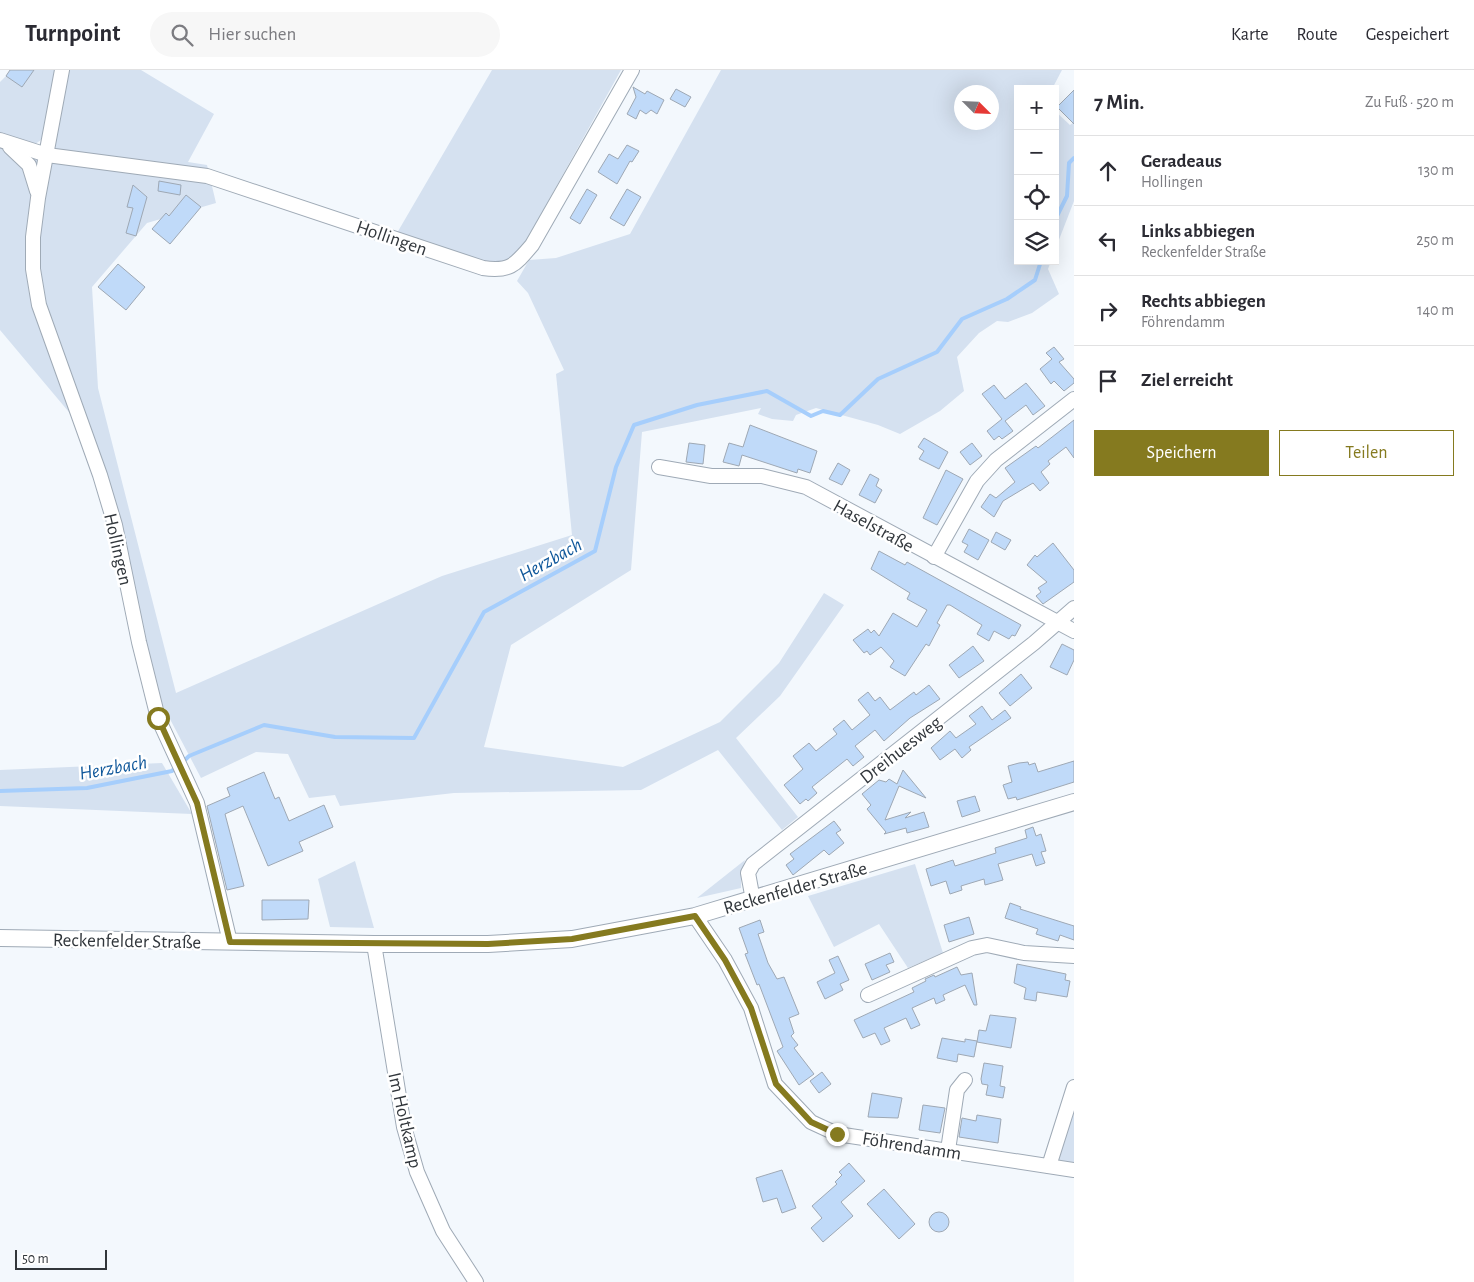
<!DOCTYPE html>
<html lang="de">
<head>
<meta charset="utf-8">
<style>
  :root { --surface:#fff; --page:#f7f7f7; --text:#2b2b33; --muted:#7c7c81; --line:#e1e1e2; --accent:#857a1f }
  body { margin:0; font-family:"Alegreya Sans",sans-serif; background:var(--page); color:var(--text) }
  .controls { position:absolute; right:15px; top:15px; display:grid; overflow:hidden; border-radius:0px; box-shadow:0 5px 20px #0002 }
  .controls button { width:45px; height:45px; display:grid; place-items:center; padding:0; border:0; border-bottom:1px solid var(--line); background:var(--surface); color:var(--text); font:25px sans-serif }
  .compass { position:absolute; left:954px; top:15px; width:45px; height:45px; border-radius:50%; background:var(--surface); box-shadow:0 5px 20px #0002; rotate:114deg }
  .scale { position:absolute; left:15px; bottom:12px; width:92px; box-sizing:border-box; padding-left:5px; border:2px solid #31363b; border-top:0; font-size:14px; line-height:18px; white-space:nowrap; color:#31363b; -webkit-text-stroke:4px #fff; paint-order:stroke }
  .stop { position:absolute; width:15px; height:15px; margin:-11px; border:4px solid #857a1f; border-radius:50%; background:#fff }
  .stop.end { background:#857a1f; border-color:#fff; box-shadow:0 1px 5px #0008 }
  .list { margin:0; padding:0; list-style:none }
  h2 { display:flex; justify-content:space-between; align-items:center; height:65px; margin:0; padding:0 20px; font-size:21px }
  h2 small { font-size:16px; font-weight:400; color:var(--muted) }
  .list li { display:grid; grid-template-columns:32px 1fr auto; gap:15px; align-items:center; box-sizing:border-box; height:70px; padding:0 20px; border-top:1px solid var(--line) }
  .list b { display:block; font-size:19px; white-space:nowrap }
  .list p { margin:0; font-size:16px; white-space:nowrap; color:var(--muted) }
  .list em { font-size:16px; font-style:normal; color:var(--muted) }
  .actions { display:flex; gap:10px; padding:15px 20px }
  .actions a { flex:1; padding:11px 0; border:1px solid var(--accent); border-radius:0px; text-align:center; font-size:18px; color:var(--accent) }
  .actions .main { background:var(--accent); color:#fff }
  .icon { flex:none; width:28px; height:28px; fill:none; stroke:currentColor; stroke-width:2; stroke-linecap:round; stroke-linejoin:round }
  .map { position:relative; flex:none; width:1074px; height:1212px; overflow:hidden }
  header { display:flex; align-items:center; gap:30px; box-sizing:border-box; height:70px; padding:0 25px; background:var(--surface); border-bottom:1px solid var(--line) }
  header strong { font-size:24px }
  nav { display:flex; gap:28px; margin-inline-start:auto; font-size:18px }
  .search { width:350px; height:45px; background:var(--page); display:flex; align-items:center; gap:12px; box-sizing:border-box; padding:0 18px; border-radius:28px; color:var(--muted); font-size:19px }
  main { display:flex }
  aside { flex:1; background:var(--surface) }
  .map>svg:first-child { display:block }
  .green { fill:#d5e1f0; fill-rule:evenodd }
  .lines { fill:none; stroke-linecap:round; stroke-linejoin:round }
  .stream { stroke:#a6cefc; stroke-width:4 }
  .building { fill:#c0daf9; stroke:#9ea8b4 }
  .minor-casing { stroke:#9faab6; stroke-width:16 }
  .tertiary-casing { stroke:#9faab6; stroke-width:18 }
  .minor { stroke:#fff; stroke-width:14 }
  .tertiary { stroke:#fff; stroke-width:16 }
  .route { stroke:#857a1f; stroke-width:6 }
  .labels { text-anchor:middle; stroke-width:5; stroke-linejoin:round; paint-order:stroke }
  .street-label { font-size:19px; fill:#31363b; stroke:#fff }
  .water-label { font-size:20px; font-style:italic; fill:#10589b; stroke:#fff }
</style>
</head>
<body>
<header>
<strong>Turnpoint</strong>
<div class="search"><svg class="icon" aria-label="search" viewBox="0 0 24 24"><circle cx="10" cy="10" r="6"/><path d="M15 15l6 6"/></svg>Hier suchen</div>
<nav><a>Karte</a><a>Route</a><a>Gespeichert</a></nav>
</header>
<main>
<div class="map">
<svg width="1074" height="1212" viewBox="0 0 1074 1212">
  <rect width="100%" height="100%" fill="#f3f8fd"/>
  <g class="green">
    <polygon points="34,0 57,0 43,64 41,70 32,76 0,66 0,12 6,6"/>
    <path d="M 67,0 L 141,0 L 214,44 L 188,92 L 207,95 L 216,133 L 147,153 L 92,217 L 98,318 L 176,623 L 442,506 L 572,465 L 556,304 L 564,300 L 528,223 L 517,211 L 529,190 L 556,188 L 630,164 L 721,0 L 1062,0 L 1052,19 L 1018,19 L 1018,191 L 1051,191 L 1048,199 L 1059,224 L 1032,243 L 1008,252 L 997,251 L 979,263 L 957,287 L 964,321 L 940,341 L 900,364 L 878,355 L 816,338 L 796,345 L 793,351 L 772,349 L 758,344 L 761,338 L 642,362 L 631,500 L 511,575 L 484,677 L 623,697 L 720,652 L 779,593 L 824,523 L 844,535 L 780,626 L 736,668 L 798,747 L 782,760 L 718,680 L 641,720 L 454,723 L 340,736 L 335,725 L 309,728 L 288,684 L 256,682 L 201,708 L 161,632 L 118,458 L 89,366 L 0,260 L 0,67 L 51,88 ZM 962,22 L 992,22 L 992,52 L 962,52 Z"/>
    <path d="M 492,0 L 621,0 L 526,171 C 519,180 512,192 501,194 C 479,197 420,171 397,163 Z"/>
    <polygon points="1055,41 1070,55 1074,52 1074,131 1055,180"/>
    <polygon points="162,693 192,744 0,736 0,700"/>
    <polygon points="745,790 741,804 741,818 697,828"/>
    <polygon points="355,791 374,858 330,857 318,809"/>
    <polygon points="915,794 943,883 908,898 879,854 834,877 808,826"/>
    <polygon points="1074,1038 1074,1095 1056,1092"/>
  </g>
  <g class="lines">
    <g class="stream">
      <polyline points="1055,150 1067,126 1069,93 1074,88"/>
      <polyline points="182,693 189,686 264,655 335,667 414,668 484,542 595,481 616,397 634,355 697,335 767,321 811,346 823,341 840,345 878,309 937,282 962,249 1007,229 1035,210 1041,191"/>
      <polyline points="0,721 87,718 172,701 176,697"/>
    </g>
  </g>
  <g class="building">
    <polygon points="10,0 34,0 22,17 6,6"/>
    <polygon points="633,17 645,24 647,21 664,30 657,44 651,40 646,44 640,40 636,49 627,44 636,27"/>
    <polygon points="676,19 691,27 685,37 670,29"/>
    <polygon points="1074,20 1074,54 1057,37"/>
    <polygon points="627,75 639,81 632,92 630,91 617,114 598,102 609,84 618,89"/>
    <polygon points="159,111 181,115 180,125 158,121"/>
    <polygon points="133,115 147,127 136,166 126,163 133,138 127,137"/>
    <polygon points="587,119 597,125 580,154 570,148"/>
    <polygon points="627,119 641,127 624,156 610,148"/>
    <polygon points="186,125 201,137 170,174 152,159 166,143 169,146"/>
    <polygon points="118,194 145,217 126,240 98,217"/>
    <polygon points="1054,277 1064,289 1059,292 1074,309 1074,313 1064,321 1054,311 1051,314 1040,299 1052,289 1046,283"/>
    <polygon points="1026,313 1045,336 1033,345 1026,335 1005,351 1013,361 1002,369 999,366 994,370 987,361 1002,349 982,324 994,315 1005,329"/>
    <polygon points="1074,350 1074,388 1066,377 1048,391 1050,394 1041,402 1049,413 1040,421 1033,413 1003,431 994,447 981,437 990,424 996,428 1015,412 1005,398 1036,376 1038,378"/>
    <polygon points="750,355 817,381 810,403 798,399 797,403 742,385 739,396 723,392 729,373 743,377"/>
    <polygon points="924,368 948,382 939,399 919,389 924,381 918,377"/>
    <polygon points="689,373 705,375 703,394 686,392"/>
    <polygon points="972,373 982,386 970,395 960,382"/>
    <polygon points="838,393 850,400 842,415 829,409"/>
    <polygon points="946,400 963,409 937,455 923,448"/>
    <polygon points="870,404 879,409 876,416 882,420 875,433 859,425"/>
    <polygon points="969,459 989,470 978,490 964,482 968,475 962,472"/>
    <polygon points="996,462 1011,470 1005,480 991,472"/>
    <polygon points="1053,473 1074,500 1074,512 1043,534 1036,526 1041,522 1038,518 1047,512 1027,495 1035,485 1037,487"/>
    <polygon points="879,481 905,495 907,492 1021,555 1015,566 1012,565 1009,569 994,561 989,571 977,564 982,555 950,535 947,535 937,553 940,555 929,576 926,574 905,606 890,597 894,591 881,577 870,585 867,581 864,583 853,570 868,559 871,563 874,560 879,566 893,543 917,557 927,540 907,529 910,523 871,499"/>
    <polygon points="1062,574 1074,580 1074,590 1067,605 1050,597"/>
    <polygon points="973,576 984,591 959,608 949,595"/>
    <polygon points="1021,604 1032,618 1010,636 999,623"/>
    <polygon points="929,615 940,629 910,648 884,671 875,660 855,676 864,687 853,696 847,689 812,717 817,723 808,731 806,729 800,734 784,715 803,699 793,686 809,673 816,681 837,664 833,659 844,650 852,660 870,645 858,630 868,622 875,631 880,627 890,640 914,622 916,625"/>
    <polygon points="982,636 992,650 1005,640 1011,648 969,677 971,680 962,688 955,679 940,690 931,678 950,661 956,668 976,654 969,646"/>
    <polygon points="1074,691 1074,712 1017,730 1016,727 1008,729 1003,715 1012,712 1008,696 1019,693 1028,692 1029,695 1035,693 1038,702"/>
    <polygon points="903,700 926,728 899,716 885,750 911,742 905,748 924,742 929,757 907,763 906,758 884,764 886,762 867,739 871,735 862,724 879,710 886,712 889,709 897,714"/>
    <polygon points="264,702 275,729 279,727 289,751 324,735 333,757 299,772 303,781 268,796 243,736 225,744 244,816 227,820 207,736 230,726 227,718"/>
    <polygon points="975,726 980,741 962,747 957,731"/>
    <polygon points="834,751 841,760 836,763 844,773 829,785 824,780 793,805 786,795 794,789 790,784"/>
    <polygon points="1033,757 1036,766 1041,764 1046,781 1041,782 1045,793 1036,796 1032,784 998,794 1003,810 985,815 984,809 961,816 962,820 950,824 946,811 931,816 926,799 953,790 955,796 996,783 995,778 1027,768 1025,760"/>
    <polygon points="262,830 309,830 308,849 262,850"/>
    <polygon points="1010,833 1021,837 1020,839 1074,856 1074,870 1060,865 1058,871 1036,864 1038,859 1005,848"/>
    <polygon points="969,847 974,864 949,872 944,855"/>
    <polygon points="760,850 764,862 758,864 768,893 777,909 784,907 799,944 789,948 794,963 791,966 798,975 794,978 814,1004 799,1015 777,981 783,977 759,914 757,915 745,884 748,883 739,858"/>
    <polygon points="890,883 894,892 886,895 890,902 872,910 865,894"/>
    <polygon points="838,886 849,910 840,914 843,920 825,929 817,912 835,903 829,890"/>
    <polygon points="1017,894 1066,904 1065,910 1070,911 1067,927 1037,922 1036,931 1024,929 1026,918 1014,913"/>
    <polygon points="957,897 961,905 972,903 977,935 974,935 965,915 943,925 945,930 936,934 934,928 912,938 920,955 911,959 906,948 884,958 890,971 881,975 875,963 863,968 854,950 914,922 912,918 926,911 925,909 934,905 935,907"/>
    <polygon points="990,945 1016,948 1011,978 977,972 979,960 986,961"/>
    <polygon points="942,968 965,972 965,969 977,971 974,987 958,984 957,992 937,988"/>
    <polygon points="984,993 1003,996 1000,1016 1005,1017 1003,1028 986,1025 988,1015 982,1014 981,1009"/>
    <polygon points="822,1002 831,1014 819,1023 810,1011"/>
    <polygon points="872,1023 902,1028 898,1048 868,1047"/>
    <polygon points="923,1035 945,1038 940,1063 919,1060"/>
    <polygon points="977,1045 1001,1049 998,1073 959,1067 962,1048 976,1051"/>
    <polygon points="849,1093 865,1111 841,1132 853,1146 823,1172 811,1158 822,1148 812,1136 837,1114 835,1112 842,1105 839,1102"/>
    <polygon points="782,1100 796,1138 782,1143 777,1128 763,1132 756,1108"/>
    <polygon points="884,1119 915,1154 899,1169 867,1134"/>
    <circle cx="939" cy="1152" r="10"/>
  </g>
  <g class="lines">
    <defs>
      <g id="minor">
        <polyline points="62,0 38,128 33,167 33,199 39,235 100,405 115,455 139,572 158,648 197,733 230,872"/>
        <path d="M 0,70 L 47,85 L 207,106 L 483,198 C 510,202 515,195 532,175 L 632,0"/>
        <polyline points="10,77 29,95 37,121"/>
        <polyline points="659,397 711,406 762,406 806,417 1074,561"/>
        <polyline points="934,487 977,411 996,390 1074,329"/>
        <polyline points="753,830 748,803 753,794 1034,573 1074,538"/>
        <polyline points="695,846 725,890 751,938 775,1014 811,1052 837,1064 1074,1100"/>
        <polyline points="374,874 404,1057 417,1102 443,1161 476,1212"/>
        <polyline points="868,925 972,878 987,875 1024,883 1074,886"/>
        <polyline points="948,1080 957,1020 965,1010"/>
        <polyline points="1049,1096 1074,1017"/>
      </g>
      <polyline id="tertiary" points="0,868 374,874 488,874 572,869 695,846 1074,732"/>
    </defs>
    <use href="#minor" class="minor-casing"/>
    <use href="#tertiary" class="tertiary-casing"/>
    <use href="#minor" class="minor"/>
    <use href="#tertiary" class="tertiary"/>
  </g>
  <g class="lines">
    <polyline class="route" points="158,648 197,733 230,872 488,874 572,869 695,846 725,890 751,938 776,1014 811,1052 837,1064"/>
  </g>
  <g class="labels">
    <g class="street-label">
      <text transform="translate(392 167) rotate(19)" y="7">Hollingen</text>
      <text transform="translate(874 455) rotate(29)" y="7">Haselstraße</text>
      <text transform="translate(119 479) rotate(77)" y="7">Hollingen</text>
      <text transform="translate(900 679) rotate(-38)" y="7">Dreihuesweg</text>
      <text transform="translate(795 817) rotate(-16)" y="7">Reckenfelder Straße</text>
      <text transform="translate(127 870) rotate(1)" y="7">Reckenfelder Straße</text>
      <text transform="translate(406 1050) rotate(77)" y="7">Im Holtkamp</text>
      <text transform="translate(912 1075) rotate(9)" y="7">Föhrendamm</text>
    </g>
    <g class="water-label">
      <text transform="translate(550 489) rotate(-29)" y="7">Herzbach</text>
      <text transform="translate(113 697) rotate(-10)" y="7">Herzbach</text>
    </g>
  </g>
</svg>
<div class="controls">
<button>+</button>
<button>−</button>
<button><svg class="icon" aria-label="locate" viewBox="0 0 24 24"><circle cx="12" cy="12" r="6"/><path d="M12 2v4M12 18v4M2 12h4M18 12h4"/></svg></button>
<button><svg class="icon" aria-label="layers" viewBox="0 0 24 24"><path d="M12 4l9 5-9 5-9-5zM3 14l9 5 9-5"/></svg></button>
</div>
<svg class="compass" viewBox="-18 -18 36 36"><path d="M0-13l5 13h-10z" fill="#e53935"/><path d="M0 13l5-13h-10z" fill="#7c7c81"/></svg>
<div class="scale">50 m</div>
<div class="stop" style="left:158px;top:648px"></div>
<div class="stop end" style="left:837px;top:1064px"></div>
</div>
<aside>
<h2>7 Min.<small>Zu Fuß · 520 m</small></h2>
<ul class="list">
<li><svg class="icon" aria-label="ahead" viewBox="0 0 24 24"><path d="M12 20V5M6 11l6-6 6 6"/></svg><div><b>Geradeaus</b><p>Hollingen</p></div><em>130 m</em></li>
<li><svg class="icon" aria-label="left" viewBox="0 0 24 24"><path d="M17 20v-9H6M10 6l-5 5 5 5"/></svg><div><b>Links abbiegen</b><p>Reckenfelder Straße</p></div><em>250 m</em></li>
<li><svg class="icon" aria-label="right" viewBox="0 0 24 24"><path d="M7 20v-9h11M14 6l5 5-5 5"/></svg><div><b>Rechts abbiegen</b><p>Föhrendamm</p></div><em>140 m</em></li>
<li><svg class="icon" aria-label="arrive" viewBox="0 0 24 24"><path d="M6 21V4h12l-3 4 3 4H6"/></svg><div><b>Ziel erreicht</b></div></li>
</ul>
<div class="actions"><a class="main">Speichern</a><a>Teilen</a></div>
</aside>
</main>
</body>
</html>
